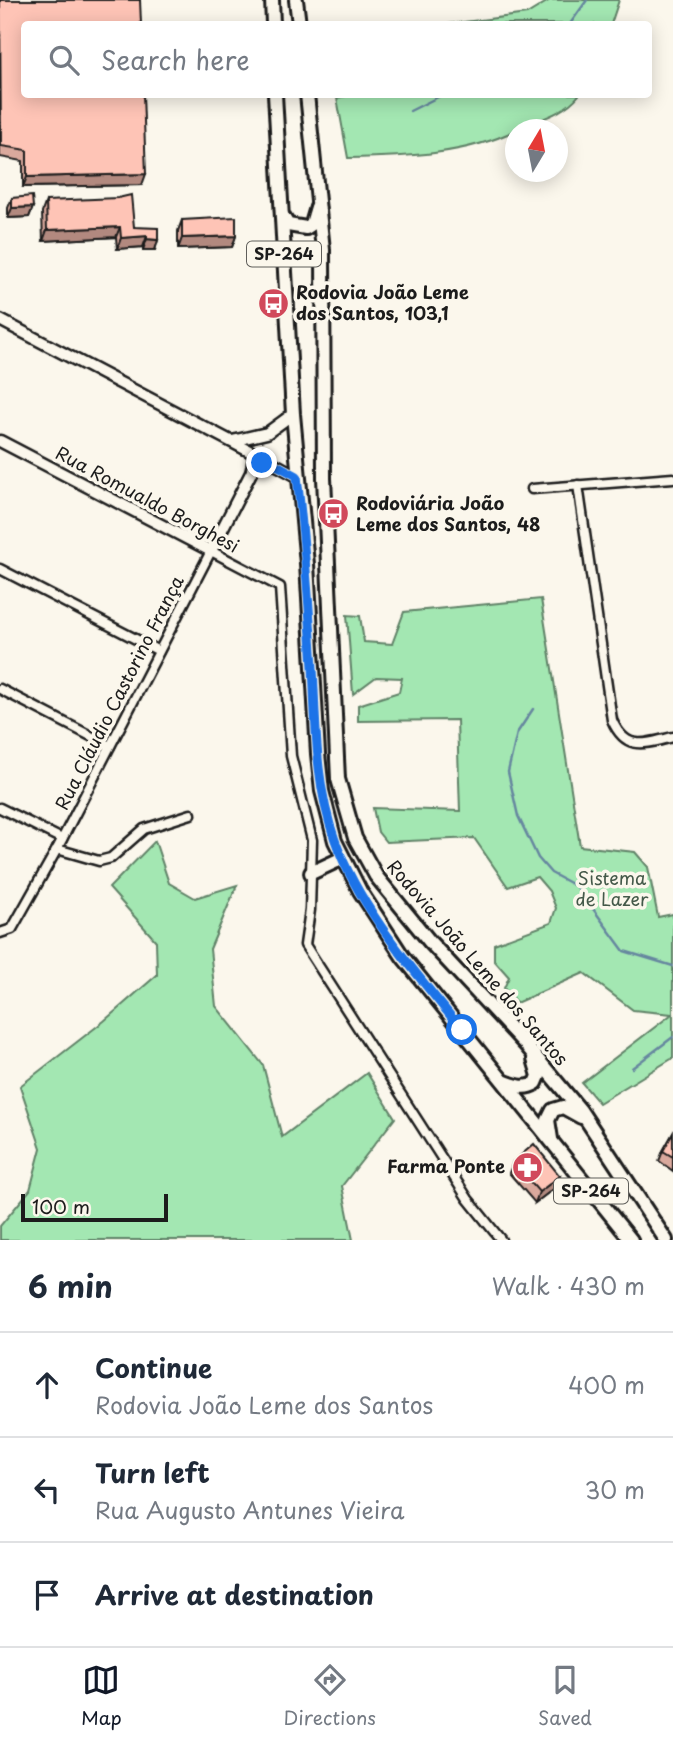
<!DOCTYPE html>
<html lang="en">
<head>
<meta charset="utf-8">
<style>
  :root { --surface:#fff; --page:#f6f6f7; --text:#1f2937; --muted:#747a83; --line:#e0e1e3; --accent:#111827 }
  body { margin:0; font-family:"Playpen Sans",sans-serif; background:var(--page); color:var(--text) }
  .compass { position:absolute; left:505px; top:119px; width:63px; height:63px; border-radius:50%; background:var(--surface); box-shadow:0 4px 18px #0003; rotate:10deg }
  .scale { position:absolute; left:21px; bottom:18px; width:147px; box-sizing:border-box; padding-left:7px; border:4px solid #1c1c1c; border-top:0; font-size:19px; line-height:24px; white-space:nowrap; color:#1c1c1c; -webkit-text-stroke:5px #fbf7ec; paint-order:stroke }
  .stop { position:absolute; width:21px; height:21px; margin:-16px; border:5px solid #1a73e8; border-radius:50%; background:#fff }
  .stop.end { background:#1a73e8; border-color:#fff; box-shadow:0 2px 7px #0008 }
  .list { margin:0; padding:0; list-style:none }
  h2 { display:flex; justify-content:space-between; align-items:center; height:91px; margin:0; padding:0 28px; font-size:30px }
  h2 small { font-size:23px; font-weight:400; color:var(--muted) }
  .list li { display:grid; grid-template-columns:46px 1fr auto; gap:21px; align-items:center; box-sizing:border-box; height:105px; padding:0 28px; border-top:2px solid var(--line) }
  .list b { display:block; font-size:26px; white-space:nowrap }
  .list p { margin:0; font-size:23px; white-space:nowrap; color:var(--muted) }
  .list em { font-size:23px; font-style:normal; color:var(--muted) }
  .icon { flex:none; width:38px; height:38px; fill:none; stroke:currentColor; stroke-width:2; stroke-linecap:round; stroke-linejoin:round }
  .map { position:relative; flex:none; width:673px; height:1240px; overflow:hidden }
  .search { position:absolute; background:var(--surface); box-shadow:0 4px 18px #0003; left:21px; right:21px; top:21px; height:77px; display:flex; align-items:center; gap:18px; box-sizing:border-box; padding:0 24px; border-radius:7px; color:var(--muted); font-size:26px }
  .sheet { height:406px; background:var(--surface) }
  nav { display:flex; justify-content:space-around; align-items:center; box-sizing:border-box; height:98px; border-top:2px solid var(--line); background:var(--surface); font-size:19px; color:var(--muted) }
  nav a { display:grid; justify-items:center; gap:4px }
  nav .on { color:var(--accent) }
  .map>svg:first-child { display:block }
  .green { fill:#a3e7b2; stroke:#608267; stroke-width:2 }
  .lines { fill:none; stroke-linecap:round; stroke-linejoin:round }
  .stream { stroke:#66879f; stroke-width:2.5 }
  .minor-casing { stroke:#1c1c1c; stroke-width:13 }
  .tertiary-casing { stroke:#1c1c1c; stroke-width:15 }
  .primary-casing { stroke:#1c1c1c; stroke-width:18 }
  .minor { stroke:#fbf7ec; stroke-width:8 }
  .tertiary { stroke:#fbf7ec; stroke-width:10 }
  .primary { stroke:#fbf7ec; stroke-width:12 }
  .wall { fill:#daa99d; stroke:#1c1c1c; stroke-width:2 }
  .shaded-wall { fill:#b2897f; stroke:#1c1c1c; stroke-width:2 }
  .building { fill:#fec4b6; stroke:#1c1c1c; stroke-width:2 }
  .route { stroke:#1a73e8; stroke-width:9 }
  .labels { text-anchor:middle; stroke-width:7; stroke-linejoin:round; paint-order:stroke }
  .shield { fill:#fbf7ec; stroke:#5f5e5a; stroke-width:2 }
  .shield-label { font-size:16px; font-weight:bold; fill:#1c1c1c }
  .poi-label { font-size:18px; font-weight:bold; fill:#1c1c1c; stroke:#fbf7ec; text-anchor:start }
  .street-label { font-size:18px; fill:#1c1c1c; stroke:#fbf7ec }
  .park-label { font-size:18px; fill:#445949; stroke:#fbf7ec }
</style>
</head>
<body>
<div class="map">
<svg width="673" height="1240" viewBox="0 0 673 1240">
  <rect width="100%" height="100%" fill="#fbf7ec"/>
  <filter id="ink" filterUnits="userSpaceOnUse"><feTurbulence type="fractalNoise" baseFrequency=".0143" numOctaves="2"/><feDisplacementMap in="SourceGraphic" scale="14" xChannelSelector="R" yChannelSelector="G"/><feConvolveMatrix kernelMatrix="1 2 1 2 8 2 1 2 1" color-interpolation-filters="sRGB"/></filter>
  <g filter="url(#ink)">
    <g class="green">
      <polygon points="550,0 619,0 611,24 448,24 527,14"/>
      <path d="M 355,94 L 579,94 L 579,95 C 563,115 536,120 516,130 C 466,155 404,157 348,158 L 337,98 Z"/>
      <polygon points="541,599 580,846 635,852 648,867 658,917 673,914 673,1058 599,1103 582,1083 672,1014 633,1010 584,973 516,1003 504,988 509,977 494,960 494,944 551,923 556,908 549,891 537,877 508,887 474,838 386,842 378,832 373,808 460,811 457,720 358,721 358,705 399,692 402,678 376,677 353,694 347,615 360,616 364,642 392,644 404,612"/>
      <polygon points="155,841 169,883 195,898 237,885 210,949 216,1006 263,1065 282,1137 367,1073 395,1118 342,1186 353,1240 0,1240 0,1226 30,1190 41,1148 20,1086 104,1021 157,975 156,941 109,888"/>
    </g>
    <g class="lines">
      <g class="stream">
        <polyline points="570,24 587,0"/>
        <polyline points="410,111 444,94"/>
        <polyline points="533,709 517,733 508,772 518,816 538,858 551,873 577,887 624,951 673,966"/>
        <polyline points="632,1068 673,1037"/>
      </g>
      <defs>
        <g id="minor">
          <path d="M 578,485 L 612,720 C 626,752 644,744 673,737"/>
          <polyline points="532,489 673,478"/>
          <polyline points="0,569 159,651"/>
          <polyline points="0,689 110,746"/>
          <polyline points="0,808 62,839"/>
          <polyline points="57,849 99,861 111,858 144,829 191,814"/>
          <polyline points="0,933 12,929 57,849 211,551 280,587 291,756 312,840 310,910 305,945 468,1199 501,1240"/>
        </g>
        <g id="tertiary">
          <polyline points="0,320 255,454 252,469"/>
          <polyline points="0,441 211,551 255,465 273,463 297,476"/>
          <polyline points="232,441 267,433 293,414"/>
        </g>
        <g id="primary">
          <polyline points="272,0 273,24"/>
          <polyline points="296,0 299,24"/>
          <polyline points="275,94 293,414 307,564 318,754 322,791 335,841 360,891 403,957 631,1240"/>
          <polyline points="307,94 323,250 324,478 338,779 355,838 376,876 430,942 525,1044 580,1110 666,1240"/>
          <polyline points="282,215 288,225 306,228 312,224 317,207"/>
          <polyline points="311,873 343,858"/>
          <path d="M 505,1082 C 516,1086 525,1090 536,1083 L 539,1076 L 534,1059"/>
          <polyline points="551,1139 548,1120 553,1110 563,1107 581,1117"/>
        </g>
      </defs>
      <use href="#minor" class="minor-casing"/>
      <use href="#tertiary" class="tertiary-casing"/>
      <use href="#primary" class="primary-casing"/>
      <use href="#minor" class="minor"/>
      <use href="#tertiary" class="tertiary"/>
      <use href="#primary" class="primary"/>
    </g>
    <g class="wall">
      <polygon points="0,0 142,185 23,187 23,161 0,157"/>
      <polygon points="12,198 33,207 29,217 8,218 8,208"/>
      <polygon points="46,201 134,227 158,240 155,250 143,250 143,247 117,249 116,237 43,241 42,212"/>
      <polygon points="182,220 236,236 232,247 178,249 178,231"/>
      <polygon points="673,1133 673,1171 659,1161 663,1151"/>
      <polygon points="513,1162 556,1187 535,1203 509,1173"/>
    </g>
    <g class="shaded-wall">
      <polygon points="146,174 142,185 23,187 27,177"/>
      <polygon points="33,207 29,217 8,218 12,208"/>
      <polygon points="120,227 116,237 43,241 47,230"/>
      <polygon points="147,236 143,247 117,249 121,238"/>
      <polygon points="236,236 232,247 178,249 182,238"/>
      <polygon points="147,239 158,240 155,250 143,250"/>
      <polygon points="560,1176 556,1187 535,1203 539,1192"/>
    </g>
    <g class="building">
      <polygon points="0,0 140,0 141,24 24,24 24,94 143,94 146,174 27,177 27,150 1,146"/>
      <polygon points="131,195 134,227 158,228 158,240 147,239 147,236 121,238 120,227 47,230 46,201 118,198"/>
      <polygon points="32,196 33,207 12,208 12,198"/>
      <polygon points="236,217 236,236 182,238 182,220"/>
      <polygon points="673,1133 673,1157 663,1151"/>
      <polygon points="534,1144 560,1176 539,1192 513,1162"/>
    </g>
  </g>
  <g class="lines" filter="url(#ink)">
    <path class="route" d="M 262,463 L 273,463 L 297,476 C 304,539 309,603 313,667 C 316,724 315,785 335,840 C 359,909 417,974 462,1030"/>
  </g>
  <defs>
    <symbol id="bus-disc" viewBox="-11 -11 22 22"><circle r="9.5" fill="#d1495b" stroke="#fbf7ec"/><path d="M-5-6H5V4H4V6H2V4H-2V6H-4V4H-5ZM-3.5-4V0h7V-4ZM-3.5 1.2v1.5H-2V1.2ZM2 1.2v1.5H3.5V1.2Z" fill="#fff"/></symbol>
    <symbol id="pharmacy-disc" viewBox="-11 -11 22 22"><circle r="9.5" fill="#d1495b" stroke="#fbf7ec"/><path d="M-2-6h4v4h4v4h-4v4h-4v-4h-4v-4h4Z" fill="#fff"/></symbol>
  </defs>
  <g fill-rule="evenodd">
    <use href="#bus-disc" x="256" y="286" width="35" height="35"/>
    <use href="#bus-disc" x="316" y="496" width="35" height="35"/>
    <use href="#pharmacy-disc" x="510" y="1150" width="35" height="35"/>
  </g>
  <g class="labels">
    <g class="shield">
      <rect x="247" y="241.5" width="74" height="25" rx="5"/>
      <rect x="554" y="1178.5" width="74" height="25" rx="5"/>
    </g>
    <g class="shield-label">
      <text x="284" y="260">SP-264</text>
      <text x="591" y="1197">SP-264</text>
    </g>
    <g class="poi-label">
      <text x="296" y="299">Rodovia João Leme<tspan x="296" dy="21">dos Santos, 103,1</tspan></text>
      <text x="356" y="510">Rodoviária João<tspan x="356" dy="21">Leme dos Santos, 48</tspan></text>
      <text x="505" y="1173" text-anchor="end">Farma Ponte</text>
    </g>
    <g class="street-label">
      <text transform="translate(147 500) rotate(28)" y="6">Rua Romualdo Borghesi</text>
      <text transform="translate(120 693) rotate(-63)" y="6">Rua Cláudio Castorino França</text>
      <text transform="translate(477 963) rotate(49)" y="6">Rodovia João Leme dos Santos</text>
    </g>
    <g class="park-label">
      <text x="612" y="885">Sistema<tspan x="612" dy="21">de Lazer</tspan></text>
    </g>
  </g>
</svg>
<svg class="compass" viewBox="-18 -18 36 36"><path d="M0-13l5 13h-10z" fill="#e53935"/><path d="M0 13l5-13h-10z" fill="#747a83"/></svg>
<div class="scale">100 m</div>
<div class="stop" style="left:462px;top:1030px"></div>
<div class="stop end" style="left:262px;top:463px"></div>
<div class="search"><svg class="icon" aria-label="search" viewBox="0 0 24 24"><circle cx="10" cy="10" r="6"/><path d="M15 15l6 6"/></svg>Search here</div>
</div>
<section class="sheet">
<h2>6 min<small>Walk · 430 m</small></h2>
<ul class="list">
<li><svg class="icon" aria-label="ahead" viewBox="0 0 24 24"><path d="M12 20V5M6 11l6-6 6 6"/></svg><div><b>Continue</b><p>Rodovia João Leme dos Santos</p></div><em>400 m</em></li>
<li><svg class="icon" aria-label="left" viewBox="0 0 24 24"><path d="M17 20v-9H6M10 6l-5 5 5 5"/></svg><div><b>Turn left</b><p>Rua Augusto Antunes Vieira</p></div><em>30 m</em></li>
<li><svg class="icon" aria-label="arrive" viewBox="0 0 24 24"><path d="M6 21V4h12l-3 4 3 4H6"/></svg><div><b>Arrive at destination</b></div></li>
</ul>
</section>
<nav>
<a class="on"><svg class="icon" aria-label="map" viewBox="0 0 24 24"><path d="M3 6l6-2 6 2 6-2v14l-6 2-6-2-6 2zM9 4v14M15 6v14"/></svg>Map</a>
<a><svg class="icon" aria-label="directions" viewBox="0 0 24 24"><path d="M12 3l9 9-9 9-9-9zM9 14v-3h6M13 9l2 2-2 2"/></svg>Directions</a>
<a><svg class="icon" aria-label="saved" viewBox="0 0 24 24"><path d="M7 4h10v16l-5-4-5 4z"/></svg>Saved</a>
</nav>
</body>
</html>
